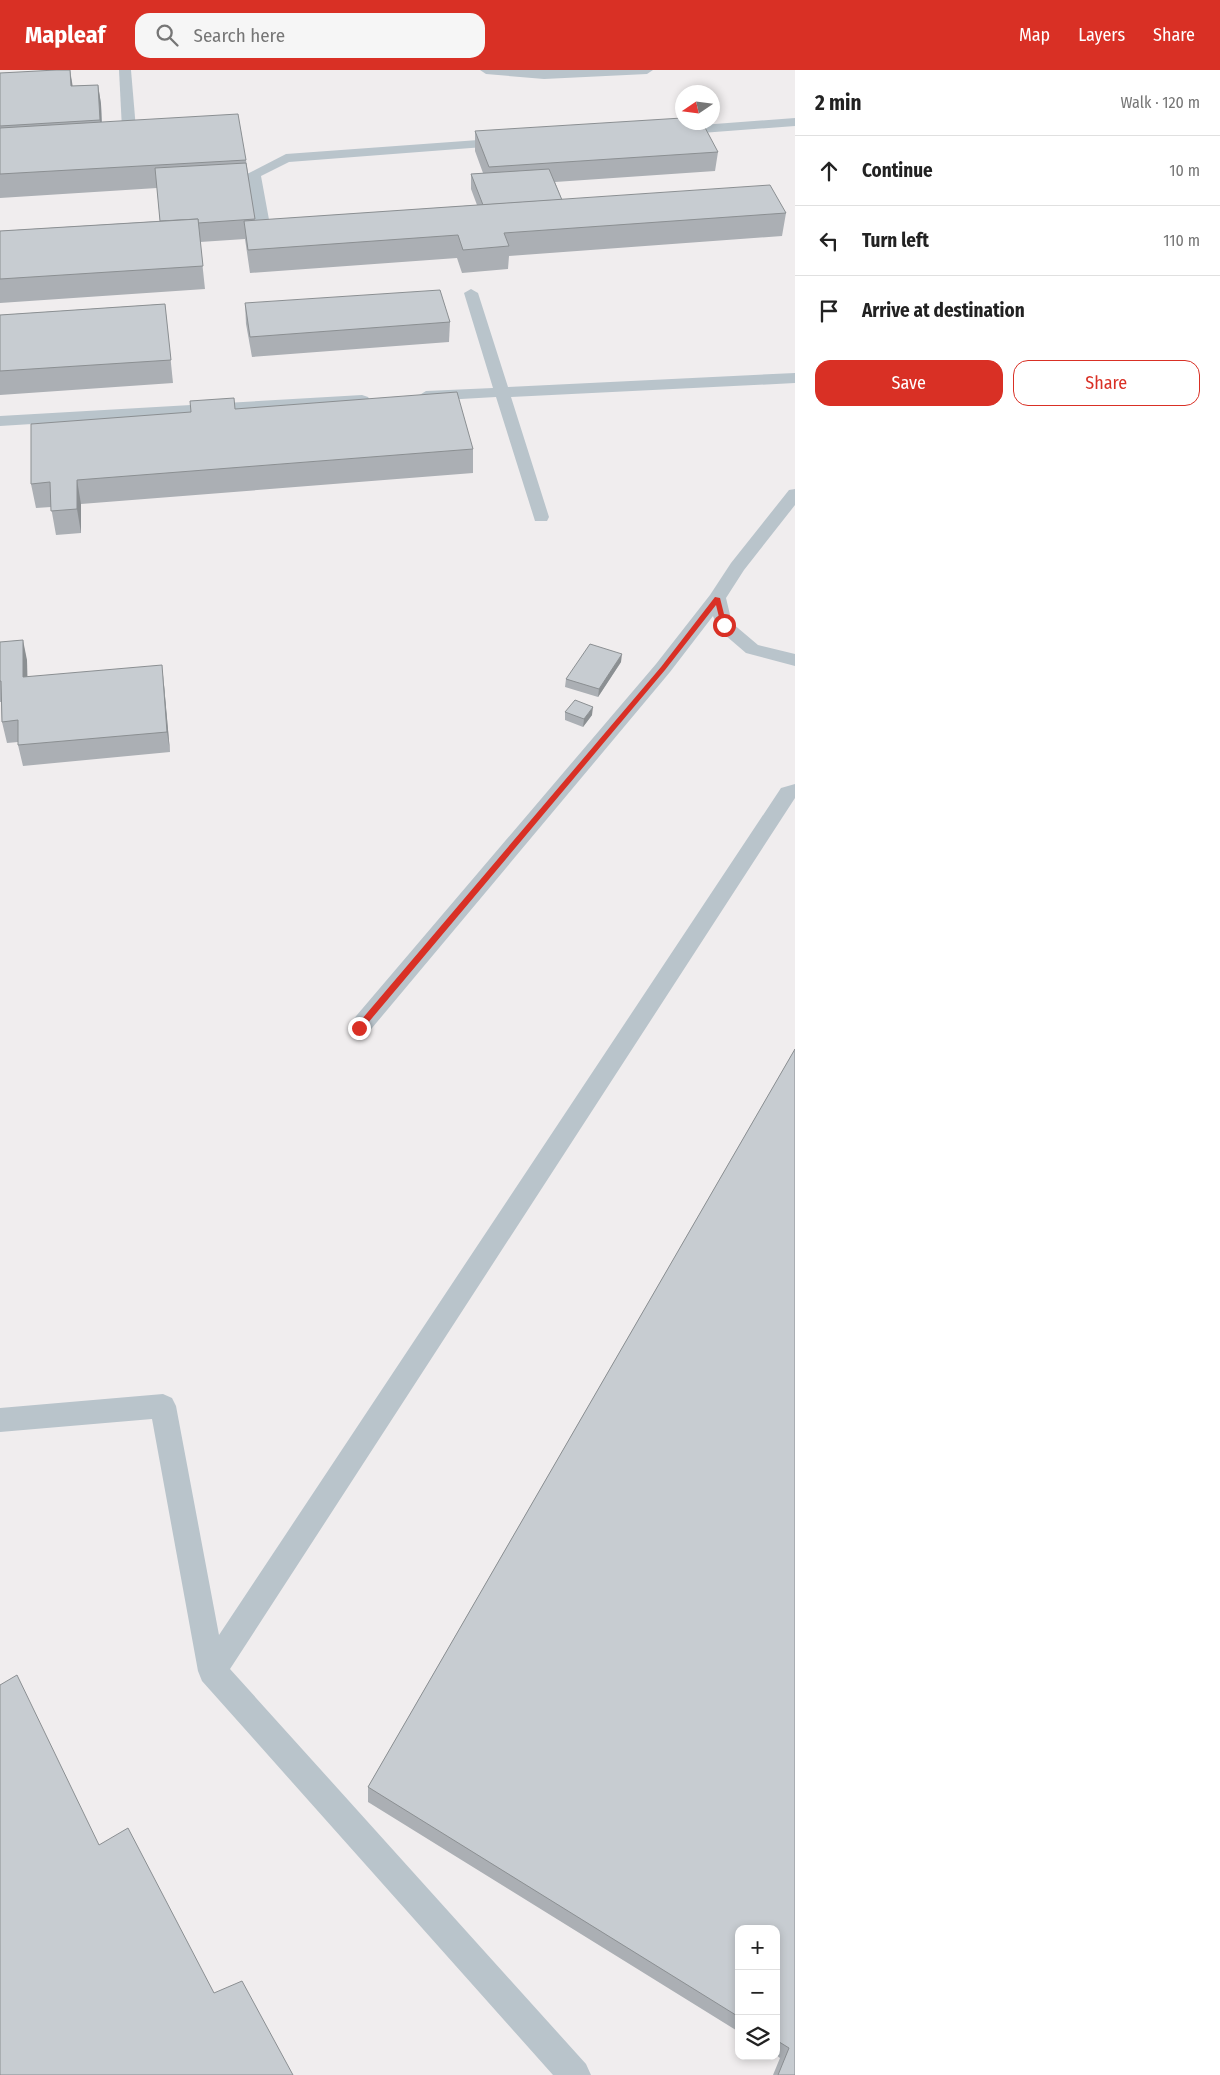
<!DOCTYPE html>
<html lang="en">
<head>
<meta charset="utf-8">
<style>
  :root { --surface:#fff; --page:#f6f6f6; --text:#222; --muted:#767676; --line:#e0e0e0; --accent:#d93025 }
  body { margin:0; font-family:"Fira Sans Condensed",sans-serif; background:var(--page); color:var(--text) }
  .controls { position:absolute; right:15px; bottom:15px; display:grid; overflow:hidden; border-radius:10px; box-shadow:0 2px 8px #0003 }
  .controls button { width:45px; height:45px; display:grid; place-items:center; padding:0; border:0; border-bottom:1px solid var(--line); background:var(--surface); color:var(--text); font:25px sans-serif }
  .compass { position:absolute; left:675px; top:15px; width:45px; height:45px; border-radius:50%; background:var(--surface); box-shadow:0 2px 8px #0003; rotate:257deg }
  .stop { position:absolute; width:15px; height:15px; margin:-11px; border:4px solid #d93025; border-radius:50%; background:#fff }
  .stop.end { background:#d93025; border-color:#fff; box-shadow:0 1px 5px #0008 }
  .list { margin:0; padding:0; list-style:none }
  h2 { display:flex; justify-content:space-between; align-items:center; height:65px; margin:0; padding:0 20px; font-size:21px }
  h2 small { font-size:16px; font-weight:400; color:var(--muted) }
  .list li { display:grid; grid-template-columns:32px 1fr auto; gap:15px; align-items:center; box-sizing:border-box; height:70px; padding:0 20px; border-top:1px solid var(--line) }
  .list b { display:block; font-size:19px; white-space:nowrap }
  .list em { font-size:16px; font-style:normal; color:var(--muted) }
  .actions { display:flex; gap:10px; padding:15px 20px }
  .actions a { flex:1; padding:11px 0; border:1px solid var(--accent); border-radius:15px; text-align:center; font-size:18px; color:var(--accent) }
  .actions .main { background:var(--accent); color:#fff }
  .icon { flex:none; width:28px; height:28px; fill:none; stroke:currentColor; stroke-width:2; stroke-linecap:round; stroke-linejoin:round }
  .map { position:relative; flex:none; width:795px; height:2005px; overflow:hidden }
  header { display:flex; align-items:center; gap:30px; box-sizing:border-box; height:70px; padding:0 25px; background:var(--accent); color:#fff }
  header strong { font-size:24px }
  nav { display:flex; gap:28px; margin-inline-start:auto; font-size:18px }
  .search { width:350px; height:45px; background:var(--page); display:flex; align-items:center; gap:12px; box-sizing:border-box; padding:0 18px; border-radius:15px; color:var(--muted); font-size:19px }
  main { display:flex }
  aside { flex:1; background:var(--surface) }
  .map>svg:first-child { display:block }
  .lines { fill:none; stroke-linecap:round; stroke-linejoin:round }
  .service { fill:#b9c4cb; fill-rule:evenodd }
  .wall { fill:#abafb4 }
  .shaded-wall { fill:#8b8f92 }
  .building { fill:#c7ccd1; stroke:#8b8f92 }
  .route { fill:#d93025 }
</style>
</head>
<body>
<header>
<strong>Mapleaf</strong>
<div class="search"><svg class="icon" aria-label="search" viewBox="0 0 24 24"><circle cx="10" cy="10" r="6"/><path d="M15 15l6 6"/></svg>Search here</div>
<nav><a>Map</a><a>Layers</a><a>Share</a></nav>
</header>
<main>
<div class="map">
<svg width="795" height="2005" viewBox="0 0 795 2005">
  <rect width="100%" height="100%" fill="#f0edee"/>
  <g class="lines">
    <g class="service">
      <polygon points="119,0 131,0 136,59 129,63 122,59"/>
      <polygon points="480,0 653,0 647,4 544,9 486,4"/>
      <polygon points="795,48 795,56 675,65 668,61 675,57"/>
      <polygon points="506,68 513,72 511,75 289,92 261,106 272,166 265,170 258,166 247,104 286,84"/>
      <polygon points="471,219 478,223 508,317 795,303 795,313 511,327 549,447 547,451 535,451 496,327 426,331 418,326 426,321 493,318 464,223"/>
      <polygon points="362,325 368,327 370,330 368,333 0,356 0,346"/>
      <polygon points="795,419 795,435 744,500 726,528 732,553 758,575 795,584 795,596 746,583 718,559 713,546 670,602 367,964 359,967 351,964 348,958 351,952 656,594 710,525 731,493 789,420"/>
      <polygon points="795,714 795,728 230,1599 586,1994 591,2005 553,2005 202,1611 198,1601 152,1349 0,1362 0,1338 163,1324 172,1328 176,1336 219,1565 781,718"/>
    </g>
  </g>
  <g class="wall">
    <polygon points="70,0 72,16 98,15 101,34 102,52 246,90 255,151 477,135 471,119 471,104 483,103 475,81 475,61 718,82 715,101 555,112 562,130 786,143 782,166 509,186 508,199 462,203 457,188 250,203 245,169 200,172 205,219 0,233 0,161 160,151 157,118 0,128 0,3"/>
    <polygon points="245,233 450,252 449,272 252,287 246,254"/>
    <polygon points="165,234 173,313 0,325 0,245"/>
    <polygon points="235,339 473,379 473,403 81,434 81,463 56,465 51,437 36,438 31,414"/>
    <polygon points="0,572 27,590 27,607 164,615 170,682 23,696 18,675 18,672 7,673 2,652 1,632 0,632"/>
    <polygon points="621,592 598,627 565,617 566,609"/>
    <polygon points="565,642 592,645 583,657 565,650"/>
    <polygon points="795,979 795,2005 773,2005 780,1988 776,1985 776,1859 739,1859 739,1962 368,1732 368,1717"/>
  </g>
  <g class="shaded-wall">
    <polygon points="70,0 73,18 71,16"/>
    <polygon points="98,15 101,34 102,69 100,50"/>
    <polygon points="77,410 81,434 81,463 77,439"/>
    <polygon points="23,570 27,590 28,628 23,607"/>
    <polygon points="622,584 621,592 598,627 599,619"/>
    <polygon points="162,595 164,615 170,682 167,662"/>
    <polygon points="593,637 592,645 583,657 584,649"/>
  </g>
  <g class="building">
    <polygon points="56,0 70,0 71,16 98,15 100,50 0,56 0,3"/>
    <polygon points="238,44 246,90 0,104 0,58"/>
    <polygon points="682,48 682,52 702,52 718,82 489,97 475,61"/>
    <polygon points="246,93 255,149 198,153 198,149 160,151 155,98"/>
    <polygon points="549,99 562,130 483,135 471,104"/>
    <polygon points="770,115 786,143 504,163 509,176 463,180 458,165 248,180 244,151"/>
    <polygon points="198,149 203,196 0,209 0,161"/>
    <polygon points="440,220 450,252 250,267 245,233"/>
    <polygon points="165,234 171,290 0,301 0,245"/>
    <polygon points="457,322 473,379 77,410 77,439 51,441 50,412 31,414 31,354 191,342 190,331 234,328 235,339"/>
    <polygon points="23,570 23,607 162,595 167,662 18,675 18,650 2,652 1,611 0,611 0,572"/>
    <polygon points="590,574 622,584 599,619 566,609"/>
    <polygon points="575,630 593,637 584,649 565,642"/>
    <polygon points="795,979 795,2005 778,2005 789,1978 776,1970 776,1859 739,1859 739,1947 368,1717"/>
    <polygon points="17,1605 99,1775 128,1758 214,1923 242,1911 293,2005 0,2005 0,1615"/>
  </g>
  <polygon class="route" points="715,527 720,528 727,556 721,555 716,535 665,600 362,960 356,960 356,956 661,597"/>
</svg>
<div class="controls">
<button>+</button>
<button>−</button>
<button><svg class="icon" aria-label="layers" viewBox="0 0 24 24"><path d="M12 4l9 5-9 5-9-5zM3 14l9 5 9-5"/></svg></button>
</div>
<svg class="compass" viewBox="-18 -18 36 36"><path d="M0-13l5 13h-10z" fill="#e53935"/><path d="M0 13l5-13h-10z" fill="#767676"/></svg>
<div class="stop" style="left:724px;top:555px"></div>
<div class="stop end" style="left:359px;top:958px"></div>
</div>
<aside>
<h2>2 min<small>Walk · 120 m</small></h2>
<ul class="list">
<li><svg class="icon" aria-label="ahead" viewBox="0 0 24 24"><path d="M12 20V5M6 11l6-6 6 6"/></svg><div><b>Continue</b></div><em>10 m</em></li>
<li><svg class="icon" aria-label="left" viewBox="0 0 24 24"><path d="M17 20v-9H6M10 6l-5 5 5 5"/></svg><div><b>Turn left</b></div><em>110 m</em></li>
<li><svg class="icon" aria-label="arrive" viewBox="0 0 24 24"><path d="M6 21V4h12l-3 4 3 4H6"/></svg><div><b>Arrive at destination</b></div></li>
</ul>
<div class="actions"><a class="main">Save</a><a>Share</a></div>
</aside>
</main>
</body>
</html>
